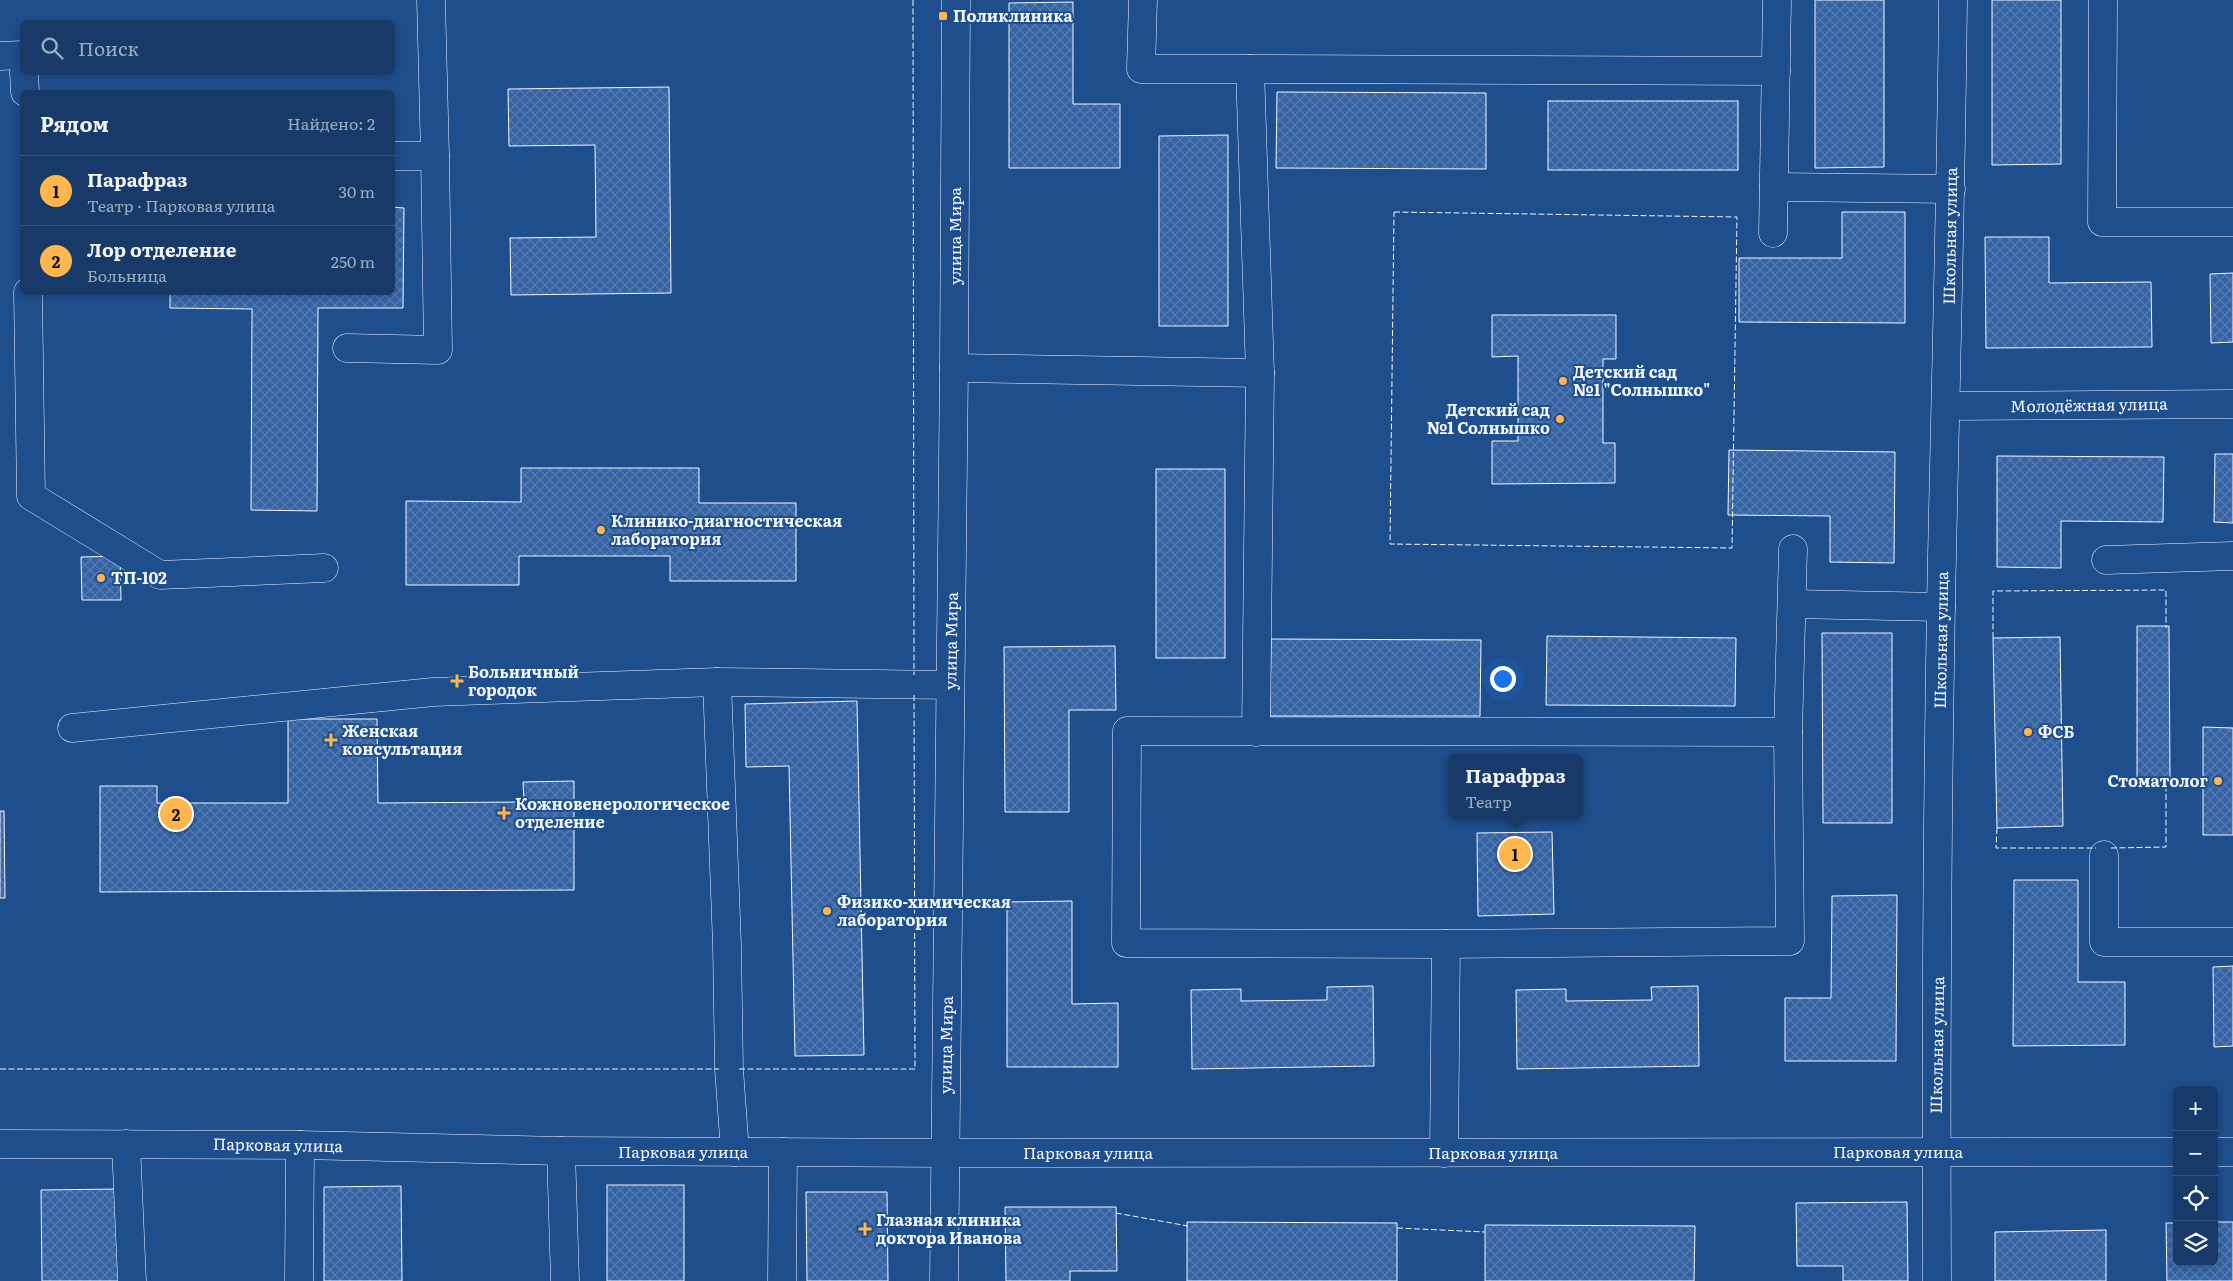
<!DOCTYPE html>
<html lang="ru">
<head>
<meta charset="utf-8">
<style>
  :root { --surface:#173a69; --page:#20416f; --text:#f1f3f6; --muted:#9eadc0; --line:#36547d; --accent:#ffb74d }
  body { margin:0; font-family:Literata,serif; background:var(--page); color:var(--text) }
  .controls { position:absolute; right:15px; bottom:15px; display:grid; overflow:hidden; border-radius:8px; box-shadow:0 2px 8px #0003 }
  .controls button { width:45px; height:45px; display:grid; place-items:center; padding:0; border:0; border-bottom:1px solid var(--line); background:var(--surface); color:var(--text); font:25px sans-serif }
  .you { position:absolute; left:1502px; top:678px; width:18px; height:18px; margin:-12px; border:4px solid #fff; border-radius:50%; background:#1a73e8; box-shadow:0 0 0 8px #1a73e833 }
  .badge { display:grid; place-items:center; width:32px; height:32px; border-radius:50%; background:var(--accent); color:#111; font-size:16px; font-weight:700 }
  .pin { position:absolute; translate:-50% -50%; border:2px solid #fff; box-shadow:0 1px 5px #0006 }
  .popup { position:absolute; left:1448px; top:754px; width:135px; height:65px; box-sizing:border-box; display:grid; place-content:center; border-radius:8px; background:var(--surface); filter:drop-shadow(0 1px 4px #0005); font-size:16px; white-space:nowrap; color:var(--muted) }
  .popup b { font-size:19px; color:var(--text) }
  .popup::after { content:''; position:absolute; left:50%; top:100%; margin-left:-10px; border:10px solid transparent; border-top-color:var(--surface) }
  .list { margin:0; padding:0; list-style:none }
  h2 { display:flex; justify-content:space-between; align-items:center; height:65px; margin:0; padding:0 20px; font-size:21px }
  h2 small { font-size:16px; font-weight:400; color:var(--muted) }
  .list li { display:grid; grid-template-columns:32px 1fr auto; gap:15px; align-items:center; box-sizing:border-box; height:70px; padding:0 20px; border-top:1px solid var(--line) }
  .list b { display:block; font-size:19px; white-space:nowrap }
  .list p { margin:0; font-size:16px; white-space:nowrap; color:var(--muted) }
  .list em { font-size:16px; font-style:normal; color:var(--muted) }
  .icon { flex:none; width:28px; height:28px; fill:none; stroke:currentColor; stroke-width:2; stroke-linecap:round; stroke-linejoin:round }
  .map { position:relative; flex:none; width:2233px; height:1281px; overflow:hidden }
  .search { position:absolute; background:var(--surface); box-shadow:0 2px 8px #0003; left:20px; top:20px; width:375px; height:55px; display:flex; align-items:center; gap:12px; box-sizing:border-box; padding:0 18px; border-radius:8px; color:var(--muted); font-size:19px }
  .panel { position:absolute; background:var(--surface); box-shadow:0 2px 8px #0003; left:20px; top:90px; width:375px; height:205px; border-radius:8px }
  .map>svg:first-child { display:block }
  .building { fill:url(#building-cross-hatch); stroke:#f2f6ff }
  .lines { fill:none; stroke-linecap:round; stroke-linejoin:round }
  .minor-casing { stroke:#f2f6ff; stroke-width:29 }
  .minor { stroke:#1f4e8c; stroke-width:28 }
  .fence { stroke:#f2f6ff; stroke-width:1; stroke-dasharray:6 2.5; stroke-linecap:butt }
  .poi-dot { fill:#ffb74d; stroke:#1f4e8c; stroke-width:2 }
  .labels { text-anchor:middle; stroke-width:4; stroke-linejoin:round; paint-order:stroke }
  .poi-label { font-size:16px; font-weight:bold; fill:#f2f6ff; stroke:#1f4e8c; text-anchor:start }
  .street-label { font-size:16px; fill:#f2f6ff; stroke:#1f4e8c }
</style>
</head>
<body>
<div class="map">
<svg width="2233" height="1281" viewBox="0 0 2233 1281">
  <defs>
    <pattern id="building-cross-hatch" width="8" height="8" patternUnits="userSpaceOnUse" patternTransform="scale(1.25)"><rect width="8" height="8" fill="#3563a3"/><path d="M0 0l8 8M0 8l8-8" fill="none" stroke="#537ab1"/></pattern>
  </defs>
  <rect width="100%" height="100%" fill="#1f4e8c"/>
  <g class="building">
    <polygon points="1815,0 1884,0 1884,167 1815,168"/>
    <polygon points="1992,0 2061,0 2061,164 1992,165"/>
    <polygon points="1073,2 1073,104 1120,104 1120,168 1009,168 1009,3"/>
    <polygon points="669,87 671,293 511,295 510,238 596,237 595,145 509,146 508,89"/>
    <polygon points="1277,92 1486,93 1486,169 1276,168"/>
    <rect x="1548" y="101" width="190" height="69"/>
    <polygon points="1228,135 1228,326 1159,326 1159,136"/>
    <polygon points="392,207 404,208 403,308 318,308 317,511 251,510 252,309 170,308 170,292 392,292"/>
    <polygon points="1842,212 1905,212 1905,323 1739,322 1739,258 1842,258"/>
    <polygon points="1985,237 2049,237 2049,283 2151,282 2152,347 1986,348"/>
    <polygon points="2233,273 2233,342 2211,343 2210,274"/>
    <polygon points="1492,315 1616,315 1616,359 1603,359 1603,443 1615,443 1615,483 1492,484 1492,441 1518,441 1518,356 1492,357"/>
    <polygon points="1729,450 1895,452 1894,563 1830,562 1830,516 1728,515"/>
    <polygon points="2215,454 2233,454 2233,523 2214,522"/>
    <polygon points="1997,456 2164,457 2163,522 2061,521 2061,568 1997,567"/>
    <polygon points="521,468 699,468 699,503 796,503 796,581 670,581 670,556 519,556 519,585 406,585 406,501 521,502"/>
    <rect x="1156" y="469" width="69" height="189"/>
    <polygon points="120,556 121,600 82,600 81,557"/>
    <polygon points="2137,626 2169,626 2170,779 2137,779"/>
    <polygon points="1822,633 1892,633 1892,823 1823,823"/>
    <polygon points="1547,636 1736,638 1735,706 1546,705"/>
    <polygon points="2060,637 2063,826 1997,828 1993,638"/>
    <polygon points="1271,639 1481,640 1480,716 1270,716"/>
    <polygon points="1115,646 1116,710 1069,710 1069,812 1005,812 1004,647"/>
    <polygon points="857,701 864,1055 795,1056 789,766 746,767 745,704"/>
    <polygon points="288,719 377,719 378,803 524,802 523,782 574,781 574,890 100,892 100,786 157,786 157,803 288,803"/>
    <polygon points="2203,727 2233,728 2233,835 2203,835"/>
    <polygon points="0,811 4,811 5,898 0,898"/>
    <polygon points="1552,832 1554,914 1478,916 1477,833"/>
    <polygon points="2014,880 2078,880 2078,982 2125,982 2125,1045 2013,1046"/>
    <polygon points="1897,895 1896,1061 1785,1061 1785,998 1831,998 1832,896"/>
    <polygon points="1072,901 1072,1004 1118,1003 1118,1067 1007,1067 1007,902"/>
    <polygon points="2233,966 2233,1046 2214,1047 2213,967"/>
    <polygon points="1373,986 1374,1066 1192,1069 1191,990 1241,989 1241,1001 1327,1000 1327,987"/>
    <polygon points="1698,986 1699,1066 1517,1069 1516,990 1566,989 1566,1001 1652,1000 1651,987"/>
    <rect x="607" y="1185" width="77" height="96"/>
    <polygon points="401,1186 402,1281 324,1281 324,1187"/>
    <polygon points="119,1189 119,1281 42,1281 41,1190"/>
    <polygon points="806,1192 887,1192 888,1281 807,1281"/>
    <polygon points="1907,1202 1908,1281 1843,1281 1843,1266 1797,1266 1796,1203"/>
    <polygon points="1005,1207 1116,1207 1117,1271 1070,1271 1070,1281 1006,1281"/>
    <polygon points="1187,1222 1397,1223 1397,1281 1187,1281"/>
    <polygon points="2214,1222 2233,1222 2233,1281 2167,1281 2166,1223 2177,1223 2177,1262 2214,1262"/>
    <polygon points="1485,1225 1695,1226 1694,1281 1485,1281"/>
    <polygon points="2106,1230 2106,1281 1995,1281 1995,1232"/>
  </g>
  <g class="lines">
    <defs>
      <g id="minor">
        <polyline points="431,0 435,156"/>
        <polyline points="2103,0 2102,222 2233,222"/>
        <polyline points="0,56 22,55"/>
        <polyline points="1250,69 1776,71"/>
        <polyline points="24,72 25,92"/>
        <polyline points="1774,187 1951,189"/>
        <polyline points="1773,233 1777,0"/>
        <polyline points="28,292 31,496 160,575 324,568"/>
        <polyline points="347,348 438,350 435,156 392,156"/>
        <polyline points="954,368 1260,373 1250,69 1141,69 1143,0"/>
        <polyline points="1946,406 2233,404"/>
        <polyline points="2106,560 2233,556"/>
        <polyline points="1792,604 1941,607"/>
        <polyline points="72,728 433,692 717,682"/>
        <polyline points="1256,732 1260,373"/>
        <polyline points="2104,855 2104,942 2233,942"/>
        <polyline points="1446,944 1790,941 1788,732"/>
        <polyline points="0,1144 300,1145 561,1151 945,1153 2177,1152"/>
        <polyline points="126,1144 132,1281"/>
        <polyline points="561,1151 565,1281"/>
        <polyline points="735,1152 729,1069 727,945 717,682 950,685"/>
        <polyline points="2214,1152 2233,1152"/>
        <polyline points="1444,1153 1446,944 1126,943 1127,731 1788,732 1793,549"/>
        <polyline points="299,1281 300,1145"/>
        <polyline points="782,1281 783,1152"/>
        <polyline points="944,1281 954,368 956,0"/>
        <path d="M 1937,1281 C 1936,1056 1937,830 1941,605 C 1945,403 1951,202 1953,0"/>
      </g>
    </defs>
    <use href="#minor" class="minor-casing"/>
    <use href="#minor" class="minor"/>
    <g class="fence">
      <polyline points="913,0 914,675"/>
      <polygon points="1394,212 1737,217 1732,548 1390,544"/>
      <polyline points="1993,638 1993,591 2166,590 2166,628"/>
      <polyline points="1997,828 1996,848 2096,848"/>
      <polyline points="2111,848 2166,847 2166,776"/>
      <polyline points="0,1069 719,1069"/>
      <polyline points="739,1069 915,1069 914,695"/>
      <polyline points="1116,1213 1188,1226"/>
      <polyline points="1397,1228 1485,1232"/>
    </g>
  </g>
  <g class="poi-dot">
    <rect x="938" y="11" width="10" height="10" rx="2.5"/>
    <circle cx="1563" cy="381" r="5"/>
    <circle cx="1560" cy="419" r="5"/>
    <circle cx="601" cy="530" r="5"/>
    <circle cx="101" cy="578" r="5"/>
    <path d="M454.5 673.5h5v5h5v5h-5v5h-5v-5h-5v-5h5z"/>
    <circle cx="2028" cy="732" r="5"/>
    <path d="M328.5 732.5h5v5h5v5h-5v5h-5v-5h-5v-5h5z"/>
    <circle cx="2218" cy="781" r="5"/>
    <path d="M501.5 805.5h5v5h5v5h-5v5h-5v-5h-5v-5h5z"/>
    <circle cx="827" cy="911" r="5"/>
    <path d="M862.5 1221.5h5v5h5v5h-5v5h-5v-5h-5v-5h5z"/>
  </g>
  <g class="labels">
    <g class="poi-label">
      <text x="953" y="22">Поликлиника</text>
      <text x="1573" y="378">Детский сад<tspan x="1573" dy="18">№1 "Солнышко"</tspan></text>
      <text x="1550" y="416" text-anchor="end">Детский сад<tspan x="1550" dy="18">№1 Солнышко</tspan></text>
      <text x="611" y="527">Клинико-диагностическая<tspan x="611" dy="18">лаборатория</tspan></text>
      <text x="111" y="584">ТП-102</text>
      <text x="468" y="678">Больничный<tspan x="468" dy="18">городок</tspan></text>
      <text x="342" y="737">Женская<tspan x="342" dy="18">консультация</tspan></text>
      <text x="2038" y="738">ФСБ</text>
      <text x="2208" y="787" text-anchor="end">Стоматолог</text>
      <text x="515" y="810">Кожновенерологическое<tspan x="515" dy="18">отделение</tspan></text>
      <text x="837" y="908">Физико-химическая<tspan x="837" dy="18">лаборатория</tspan></text>
      <text x="876" y="1226">Глазная клиника<tspan x="876" dy="18">доктора Иванова</tspan></text>
    </g>
    <g class="street-label">
      <text transform="translate(955 236) rotate(-90)" y="6">улица Мира</text>
      <text transform="translate(1950 236) rotate(-89)" y="6">Школьная улица</text>
      <text transform="translate(2089 405) rotate(-1)" y="6">Молодёжная улица</text>
      <text transform="translate(1941 640) rotate(-89)" y="6">Школьная улица</text>
      <text transform="translate(951 641) rotate(-89)" y="6">улица Мира</text>
      <text transform="translate(946 1045) rotate(-89)" y="6">улица Мира</text>
      <text transform="translate(1937 1045) rotate(-89)" y="6">Школьная улица</text>
      <text transform="translate(278 1145) rotate(1)" y="6">Парковая улица</text>
      <text x="683" y="1158">Парковая улица</text>
      <text x="1898" y="1158">Парковая улица</text>
      <text x="1088" y="1159">Парковая улица</text>
      <text x="1493" y="1159">Парковая улица</text>
    </g>
  </g>
</svg>
<div class="controls">
<button>+</button>
<button>−</button>
<button><svg class="icon" aria-label="locate" viewBox="0 0 24 24"><circle cx="12" cy="12" r="6"/><path d="M12 2v4M12 18v4M2 12h4M18 12h4"/></svg></button>
<button><svg class="icon" aria-label="layers" viewBox="0 0 24 24"><path d="M12 4l9 5-9 5-9-5zM3 14l9 5 9-5"/></svg></button>
</div>
<div class="you"></div>
<div class="pin badge" style="left:1515px;top:854px">1</div>
<div class="popup"><b>Парафраз</b>Театр</div>
<div class="pin badge" style="left:176px;top:814px">2</div>
<div class="search"><svg class="icon" aria-label="search" viewBox="0 0 24 24"><circle cx="10" cy="10" r="6"/><path d="M15 15l6 6"/></svg>Поиск</div>
<section class="panel">
<h2>Рядом<small>Найдено: 2</small></h2>
<ul class="list">
<li><span class="badge">1</span><div><b>Парафраз</b><p>Театр · Парковая улица</p></div><em>30 m</em></li>
<li><span class="badge">2</span><div><b>Лор отделение</b><p>Больница</p></div><em>250 m</em></li>
</ul>
</section>
</div>
</body>
</html>
